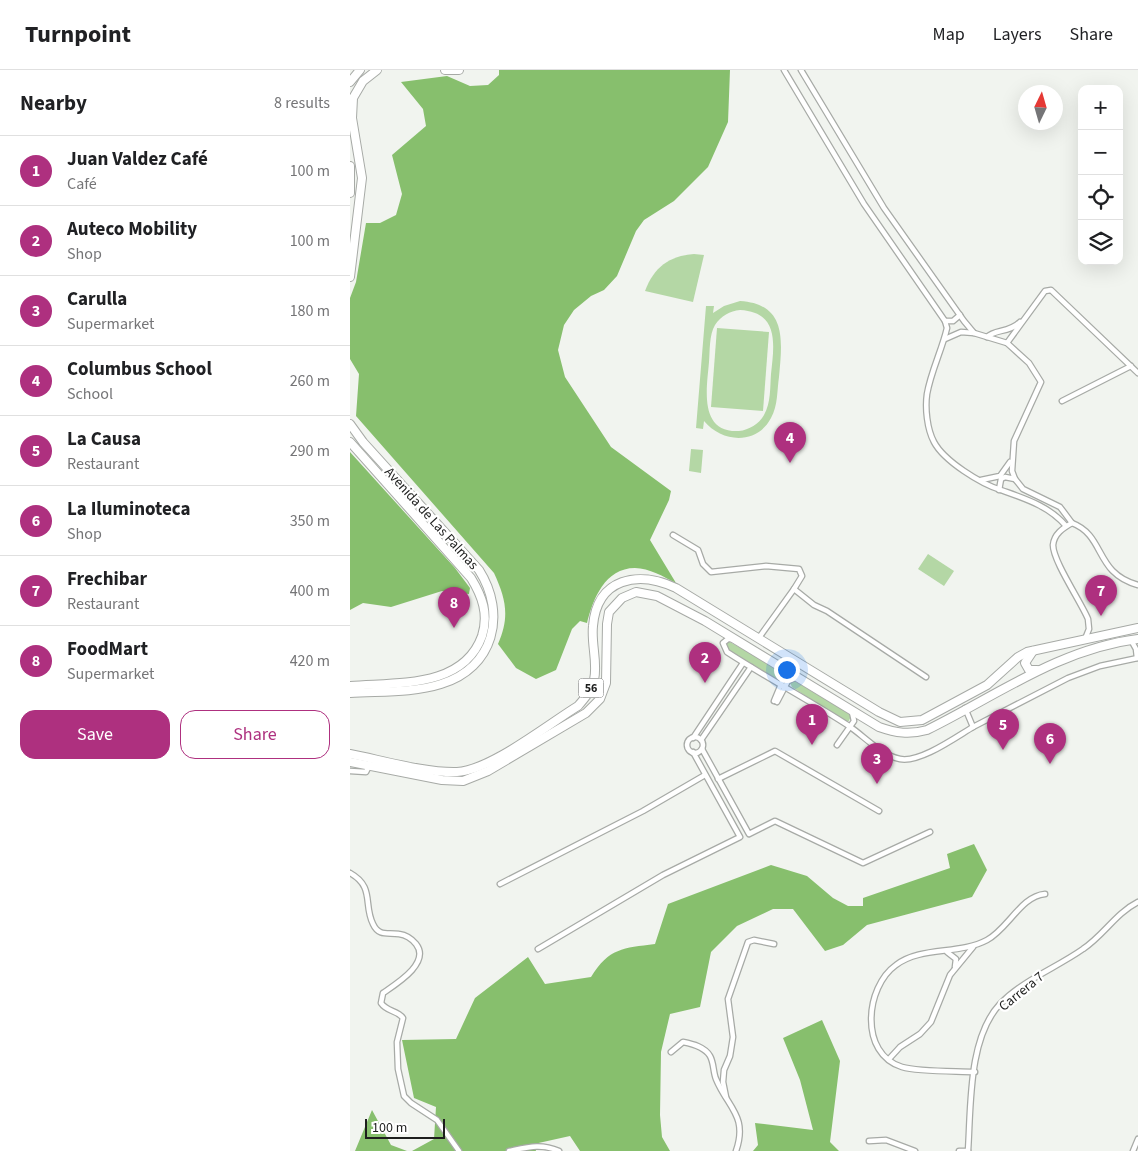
<!DOCTYPE html>
<html lang="en">
<head>
<meta charset="utf-8">
<style>
  :root { --surface:#fff; --page:#f2f2f2; --text:#202124; --muted:#757577; --line:#e0e0e0; --accent:#ae307f }
  body { margin:0; font-family:"Source Sans 3",sans-serif; background:var(--page); color:var(--text) }
  .controls { position:absolute; right:15px; top:15px; display:grid; overflow:hidden; border-radius:10px; box-shadow:0 5px 20px #0002 }
  .controls button { width:45px; height:45px; display:grid; place-items:center; padding:0; border:0; border-bottom:1px solid var(--line); background:var(--surface); color:var(--text); font:25px sans-serif }
  .compass { position:absolute; left:668px; top:15px; width:45px; height:45px; border-radius:50%; background:var(--surface); box-shadow:0 5px 20px #0002; rotate:5deg }
  .scale { position:absolute; left:15px; bottom:12px; width:80px; box-sizing:border-box; padding-left:5px; border:2px solid #1d1e1d; border-top:0; font-size:14px; line-height:18px; white-space:nowrap; color:#1d1e1d; -webkit-text-stroke:4px #fff; paint-order:stroke }
  .you { position:absolute; left:436px; top:599px; width:18px; height:18px; margin:-12px; border:4px solid #fff; border-radius:50%; background:#1a73e8; box-shadow:0 0 0 8px #1a73e833 }
  .badge { display:grid; place-items:center; width:32px; height:32px; border-radius:50%; background:var(--accent); color:#fff; font-size:16px; font-weight:700 }
  .pin { position:absolute; translate:-50% -41px; filter:drop-shadow(0 1px 2px #0008) }
  .pin::after { content:''; position:absolute; top:26px; width:18px; height:15px; background:inherit; clip-path:polygon(0 0,100% 0,50% 100%) }
  .list { margin:0; padding:0; list-style:none }
  h2 { display:flex; justify-content:space-between; align-items:center; height:65px; margin:0; padding:0 20px; font-size:21px }
  h2 small { font-size:16px; font-weight:400; color:var(--muted) }
  .list li { display:grid; grid-template-columns:32px 1fr auto; gap:15px; align-items:center; box-sizing:border-box; height:70px; padding:0 20px; border-top:1px solid var(--line) }
  .list b { display:block; font-size:19px; white-space:nowrap }
  .list p { margin:0; font-size:16px; white-space:nowrap; color:var(--muted) }
  .list em { font-size:16px; font-style:normal; color:var(--muted) }
  .actions { display:flex; gap:10px; padding:15px 20px }
  .actions a { flex:1; padding:11px 0; border:1px solid var(--accent); border-radius:15px; text-align:center; font-size:18px; color:var(--accent) }
  .actions .main { background:var(--accent); color:#fff }
  .icon { flex:none; width:28px; height:28px; fill:none; stroke:currentColor; stroke-width:2; stroke-linecap:round; stroke-linejoin:round }
  .map { position:relative; flex:none; width:788px; height:1081px; overflow:hidden }
  header { display:flex; align-items:center; gap:30px; box-sizing:border-box; height:70px; padding:0 25px; background:var(--surface); border-bottom:1px solid var(--line) }
  header strong { font-size:24px }
  nav { display:flex; gap:28px; margin-inline-start:auto; font-size:18px }
  main { display:flex }
  aside { flex:1; background:var(--surface) }
  .map>svg:first-child { display:block }
  .green { fill:#b4d7a5; fill-rule:evenodd }
  .forest { fill:#87bf6d }
  .lines { fill:none; stroke-linecap:round; stroke-linejoin:round }
  .minor-casing { stroke:#a7aaa6; stroke-width:7 }
  .primary-casing { stroke:#a7aaa6; stroke-width:10 }
  .minor { stroke:#fff; stroke-width:4.5 }
  .primary { stroke:#fff; stroke-width:8 }
  .labels { text-anchor:middle; stroke-width:4.5; stroke-linejoin:round; paint-order:stroke }
  .shield { fill:#fff; stroke:#616261; stroke-width:1 }
  .shield-label { font-size:12px; font-weight:bold; fill:#1d1e1d }
  .street-label { font-size:14px; fill:#1d1e1d; stroke:#fff }
</style>
</head>
<body>
<header>
<strong>Turnpoint</strong>
<nav><a>Map</a><a>Layers</a><a>Share</a></nav>
</header>
<main>
<aside>
<h2>Nearby<small>8 results</small></h2>
<ul class="list">
<li><span class="badge">1</span><div><b>Juan Valdez Café</b><p>Café</p></div><em>100 m</em></li>
<li><span class="badge">2</span><div><b>Auteco Mobility</b><p>Shop</p></div><em>100 m</em></li>
<li><span class="badge">3</span><div><b>Carulla</b><p>Supermarket</p></div><em>180 m</em></li>
<li><span class="badge">4</span><div><b>Columbus School</b><p>School</p></div><em>260 m</em></li>
<li><span class="badge">5</span><div><b>La Causa</b><p>Restaurant</p></div><em>290 m</em></li>
<li><span class="badge">6</span><div><b>La Iluminoteca</b><p>Shop</p></div><em>350 m</em></li>
<li><span class="badge">7</span><div><b>Frechibar</b><p>Restaurant</p></div><em>400 m</em></li>
<li><span class="badge">8</span><div><b>FoodMart</b><p>Supermarket</p></div><em>420 m</em></li>
</ul>
<div class="actions"><a class="main">Save</a><a>Share</a></div>
</aside>
<div class="map">
<svg width="788" height="1081" viewBox="0 0 788 1081">
  <rect width="100%" height="100%" fill="#f1f4ef"/>
  <g class="green">
    <path d="M 344,184 L 354,185 L 343,232 L 295,221 C 304,197 319,186 344,184 Z"/>
    <path d="M 390,231 C 438,234 432,272 429,307 C 427,320 428,336 421,348 C 407,375 372,373 354,351 L 353,359 L 346,358 L 356,236 L 364,236 L 363,243 L 374,236 ZM 390,240 C 430,242 424,276 421,304 C 420,317 421,333 414,345 C 409,354 399,360 389,361 C 348,363 357,317 359,292 C 360,281 359,265 365,255 C 371,246 380,241 390,240 Z"/>
    <polygon points="367,258 419,262 413,341 361,337"/>
    <polygon points="341,379 353,380 351,403 339,401"/>
    <polygon points="578,484 604,501 594,516 568,499"/>
    <polygon points="378,571 429,599 432,602 431,607 425,608 377,579 375,573"/>
    <polygon points="443,610 498,643 501,646 499,651 494,651 442,617 440,613"/>
  </g>
  <g class="forest">
    <path d="M 149,0 L 380,0 L 378,52 L 358,97 L 324,131 L 294,150 L 286,161 L 267,206 L 254,220 L 241,226 L 224,240 L 214,255 L 208,280 L 215,307 L 261,377 L 321,421 L 319,430 L 300,470 L 326,513 C 314,507 299,498 285,498 C 255,498 243,529 237,553 L 230,551 L 222,559 L 206,600 L 186,609 L 166,598 L 148,574 C 160,547 156,529 144,503 L 6,346 L 9,304 L 0,289 L 0,228 L 6,212 L 16,153 L 30,153 L 46,145 L 52,124 L 42,85 L 76,56 L 73,39 L 51,12 L 97,6 L 120,16 L 138,15 L 149,5 Z"/>
    <polygon points="0,382 105,498 120,518 119,524 92,521 41,537 13,533 0,540"/>
    <path d="M 624,774 L 637,800 L 622,827 L 517,855 L 493,875 L 475,881 L 443,839 L 423,839 L 387,856 L 361,882 L 350,937 L 320,944 L 311,982 L 310,1045 L 312,1067 L 320,1081 L 230,1081 L 220,1066 L 184,1074 L 186,1081 L 62,1081 L 84,1069 L 86,1037 L 64,1028 L 52,970 L 106,969 L 125,928 L 178,887 L 195,914 L 241,907 C 259,878 273,878 305,874 L 318,834 L 421,795 L 457,806 L 483,828 L 498,836 L 513,836 L 513,828 L 600,798 L 597,784 Z"/>
    <polygon points="472,950 490,991 480,1072 489,1081 403,1081 408,1075 405,1053 463,1060 450,1010 433,968"/>
    <polygon points="22,1040 41,1075 57,1081 5,1081"/>
  </g>
  <g class="lines">
    <defs>
      <g id="minor">
        <path d="M 434,0 L 514,134 L 595,251 L 597,258 C 592,280 581,301 577,324 C 575,338 577,359 584,372 C 594,391 631,414 651,420 C 676,429 699,436 716,456"/>
        <polyline points="451,0 534,138 614,251 624,263 657,273 679,293 691,312 664,371 662,401 665,409 673,419 710,437 722,453"/>
        <polyline points="595,251 603,251 610,245"/>
        <path d="M 637,267 C 645,259 659,263 670,252"/>
        <polyline points="595,269 611,262 624,263"/>
        <polyline points="657,273 695,221 701,220 788,303"/>
        <polyline points="712,331 781,296"/>
        <polyline points="631,410 650,406 660,392"/>
        <polyline points="649,420 651,409 655,407 665,409"/>
        <polyline points="323,465 348,480 353,494 361,502 416,496 449,499 452,506 444,519"/>
        <path d="M 382,569 L 378,569 L 373,573 L 377,582 C 417,608 459,630 499,656 C 515,667 531,685 550,689 C 570,693 606,667 623,657 L 615,638"/>
        <polyline points="408,569 444,519 464,535 477,541 576,607"/>
        <path d="M 735,569 L 739,559 L 738,549 C 731,532 703,491 703,475 C 704,464 713,458 722,453 C 756,466 744,503 788,515"/>
        <polyline points="781,570 786,579 787,588"/>
        <polyline points="424,631 434,607 433,599"/>
        <polyline points="427,632 438,611 446,607"/>
        <polyline points="623,657 718,608 750,596 788,588"/>
        <circle cx="345" cy="675" r="8"/>
        <polyline points="343,668 393,593"/>
        <polyline points="351,670 401,597"/>
        <polyline points="487,675 504,651 502,642"/>
        <polyline points="352,679 399,764 425,751 513,793 580,762"/>
        <polyline points="0,701 16,702 19,696"/>
        <polyline points="368,709 425,681 529,741"/>
        <path d="M 0,803 C 25,817 13,834 23,854 C 29,867 38,862 49,864 C 56,865 62,869 66,874 C 81,893 46,914 33,923 L 31,933 C 37,942 47,940 53,948 L 47,972 L 48,999 L 54,1026 L 61,1033 L 87,1050 L 109,1081"/>
        <polyline points="150,814 293,741 355,705"/>
        <polyline points="188,879 313,805 390,767 343,682"/>
        <polyline points="597,882 606,889 605,897"/>
        <path d="M 321,982 L 333,972 C 343,974 355,977 360,986 C 364,993 363,1002 366,1009 C 378,1038 398,1046 386,1081"/>
        <polyline points="539,989 550,977 570,964 581,952 600,905 623,877"/>
        <path d="M 625,1002 C 605,1001 569,1002 552,997 C 509,984 515,917 546,895 C 571,876 609,885 637,870 C 658,859 671,826 695,824"/>
        <polyline points="376,1027 373,1012 374,1000 380,986 383,967 378,929 398,872 404,870 424,874"/>
        <polyline points="519,1071 536,1070 565,1081"/>
        <path d="M 159,1081 C 178,1077 191,1073 209,1081"/>
        <polyline points="609,1081 618,1081"/>
        <path d="M 618,1081 C 621,1037 618,968 650,934 C 673,910 706,898 733,879 C 753,866 766,843 788,832"/>
        <polyline points="783,1081 788,1069"/>
      </g>
      <g id="primary">
        <polyline points="95,0 109,0"/>
        <polyline points="0,12 10,0"/>
        <polyline points="0,96 0,123"/>
        <polyline points="0,207 12,108 2,48 3,28 13,11 27,0"/>
        <path d="M 0,354 L 13,372 L 129,500 C 157,544 144,598 91,614 C 63,623 29,621 0,623"/>
        <path d="M 0,372 L 121,508 C 132,526 139,544 132,566 C 113,619 46,612 0,616"/>
        <polyline points="683,581 675,593 679,600 687,600"/>
        <path d="M 0,684 C 31,690 76,703 107,702 C 141,700 197,655 228,636 C 235,628 241,621 244,610 C 248,593 241,574 243,556 C 247,508 288,500 326,518 L 529,642 L 550,652 L 572,650 L 637,615 L 668,587 L 677,582 L 788,558"/>
        <path d="M 0,692 L 92,710 L 113,711 L 138,701 L 236,643 L 250,629 L 256,613 L 257,554 L 259,542 L 272,528 L 286,522 L 307,526 L 355,551 L 529,657 C 546,663 559,665 577,660 C 646,626 709,579 788,569"/>
      </g>
    </defs>
    <use href="#minor" class="minor-casing"/>
    <use href="#primary" class="primary-casing"/>
    <use href="#minor" class="minor"/>
    <use href="#primary" class="primary"/>
  </g>
  <g class="labels">
    <rect class="shield" x="228.5" y="608.5" width="25" height="19" rx="4"/>
    <g class="shield-label">
      <text x="241" y="622">56</text>
    </g>
    <g class="street-label">
      <text transform="translate(82 448) rotate(48)" y="5">Avenida de Las Palmas</text>
      <text transform="translate(671 921) rotate(-39)" y="5">Carrera 7</text>
    </g>
  </g>
</svg>
<div class="controls">
<button>+</button>
<button>−</button>
<button><svg class="icon" aria-label="locate" viewBox="0 0 24 24"><circle cx="12" cy="12" r="6"/><path d="M12 2v4M12 18v4M2 12h4M18 12h4"/></svg></button>
<button><svg class="icon" aria-label="layers" viewBox="0 0 24 24"><path d="M12 4l9 5-9 5-9-5zM3 14l9 5 9-5"/></svg></button>
</div>
<svg class="compass" viewBox="-18 -18 36 36"><path d="M0-13l5 13h-10z" fill="#e53935"/><path d="M0 13l5-13h-10z" fill="#757577"/></svg>
<div class="scale">100 m</div>
<div class="you"></div>
<div class="pin badge" style="left:462px;top:675px">1</div>
<div class="pin badge" style="left:355px;top:613px">2</div>
<div class="pin badge" style="left:527px;top:714px">3</div>
<div class="pin badge" style="left:440px;top:393px">4</div>
<div class="pin badge" style="left:653px;top:680px">5</div>
<div class="pin badge" style="left:700px;top:694px">6</div>
<div class="pin badge" style="left:751px;top:546px">7</div>
<div class="pin badge" style="left:104px;top:558px">8</div>
</div>
</main>
</body>
</html>
